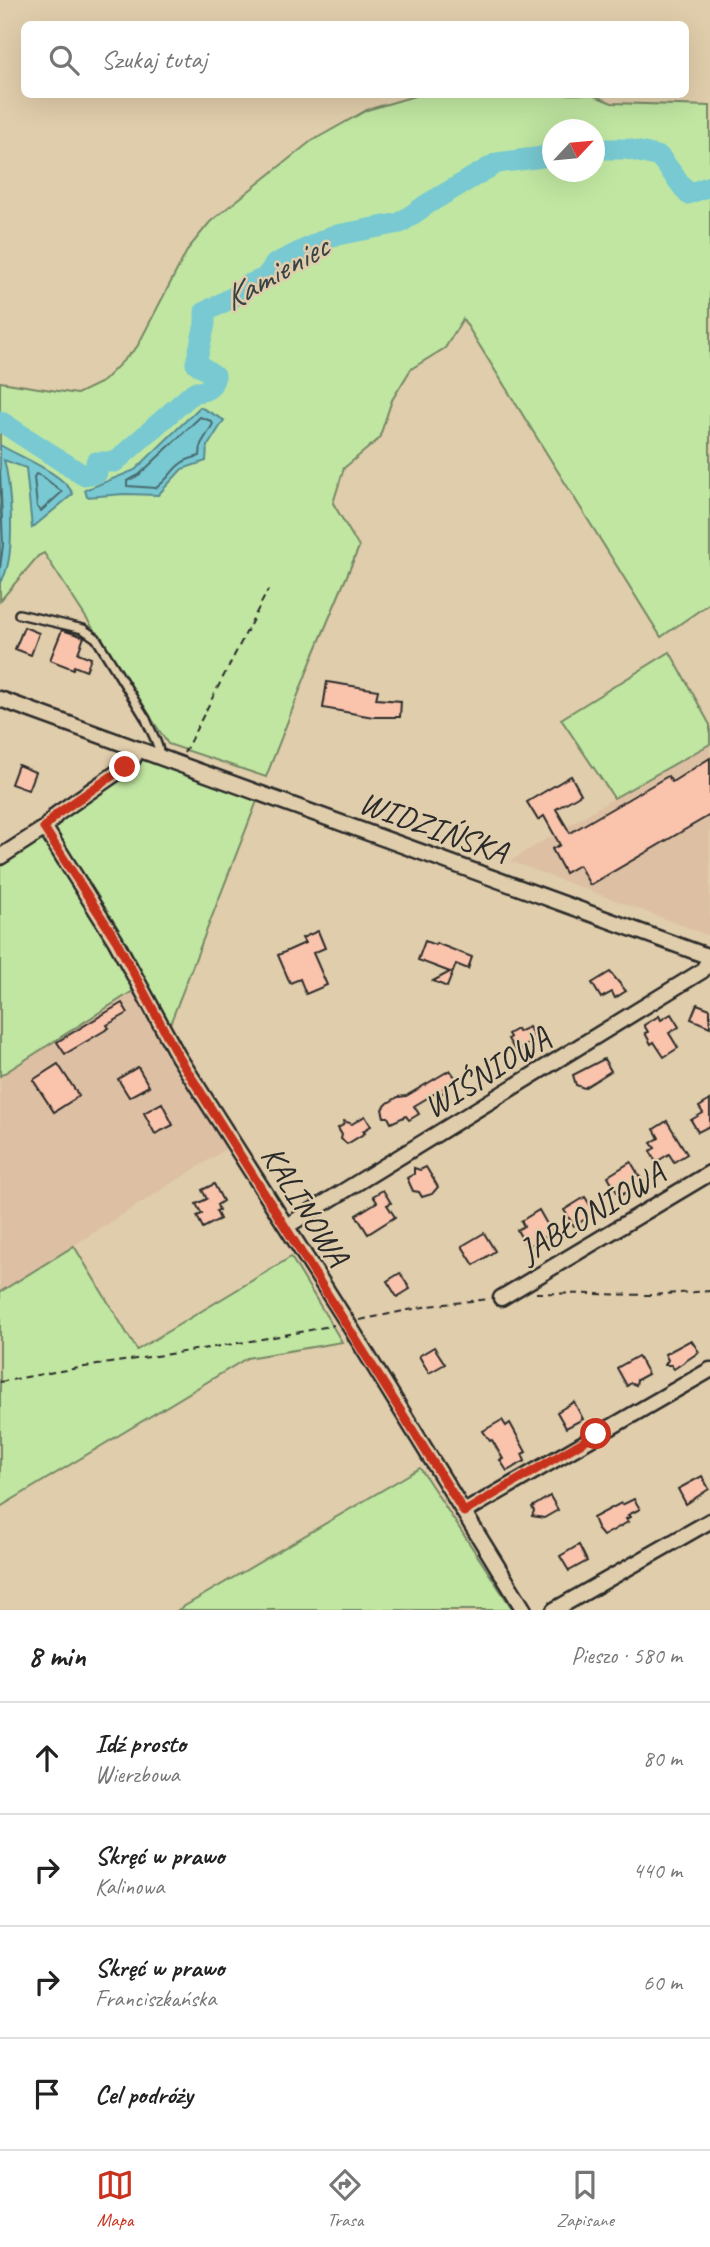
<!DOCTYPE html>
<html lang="pl">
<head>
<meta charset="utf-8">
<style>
  :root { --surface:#fff; --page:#f2f2f2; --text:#222; --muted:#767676; --line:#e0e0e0; --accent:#c8321e }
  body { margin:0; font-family:Caveat,sans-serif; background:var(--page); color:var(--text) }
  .compass { position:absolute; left:542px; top:119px; width:63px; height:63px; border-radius:50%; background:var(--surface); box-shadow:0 7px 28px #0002; rotate:64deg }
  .stop { position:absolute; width:21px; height:21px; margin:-16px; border:5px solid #c8321e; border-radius:50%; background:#fff }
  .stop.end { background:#c8321e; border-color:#fff; box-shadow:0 2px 7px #0008 }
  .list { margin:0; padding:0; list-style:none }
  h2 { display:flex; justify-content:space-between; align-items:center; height:91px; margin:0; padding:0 28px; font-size:30px }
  h2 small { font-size:23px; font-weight:400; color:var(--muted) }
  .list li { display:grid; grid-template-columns:46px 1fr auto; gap:21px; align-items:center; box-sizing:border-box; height:112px; padding:0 28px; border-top:2px solid var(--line) }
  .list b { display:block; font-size:26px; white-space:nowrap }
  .list p { margin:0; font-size:23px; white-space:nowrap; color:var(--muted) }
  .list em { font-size:23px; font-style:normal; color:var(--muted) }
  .icon { flex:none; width:38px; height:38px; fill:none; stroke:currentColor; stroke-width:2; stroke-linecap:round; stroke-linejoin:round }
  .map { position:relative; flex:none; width:710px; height:1610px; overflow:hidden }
  .search { position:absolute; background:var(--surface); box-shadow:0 7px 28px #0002; left:21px; right:21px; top:21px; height:77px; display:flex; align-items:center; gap:18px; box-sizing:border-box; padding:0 24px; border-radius:10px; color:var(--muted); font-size:26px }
  .sheet { height:539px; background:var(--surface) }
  nav { display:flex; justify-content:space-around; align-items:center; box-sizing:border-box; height:98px; border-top:2px solid var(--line); background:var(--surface); font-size:19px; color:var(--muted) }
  nav a { display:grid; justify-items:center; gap:4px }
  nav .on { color:var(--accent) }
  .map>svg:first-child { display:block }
  .built { fill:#ddc0a3 }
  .green { fill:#c0e6a1; stroke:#768866; stroke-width:2; fill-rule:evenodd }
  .water { fill:#78c9d2; stroke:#598a8f; stroke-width:2 }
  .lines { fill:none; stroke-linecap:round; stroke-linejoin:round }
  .shore { stroke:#4a6a6e; stroke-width:2 }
  .river { stroke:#78c9d2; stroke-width:21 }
  .building { fill:#f9c3ac; stroke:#2b2b2b; stroke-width:2 }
  .service-casing { stroke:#2b2b2b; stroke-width:12 }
  .minor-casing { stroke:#2b2b2b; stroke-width:19 }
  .path { stroke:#2b2b2b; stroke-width:2; stroke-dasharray:7 5; stroke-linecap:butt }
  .service { stroke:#e0cdab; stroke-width:7 }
  .minor { stroke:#e0cdab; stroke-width:14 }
  .route { stroke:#c8321e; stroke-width:9 }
  .labels { text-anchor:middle; stroke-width:5; stroke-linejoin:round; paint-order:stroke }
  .street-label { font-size:33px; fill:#2b2b2b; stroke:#e0cdab }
  .water-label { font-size:35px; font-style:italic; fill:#374344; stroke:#e0cdab }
</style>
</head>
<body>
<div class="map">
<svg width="710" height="1610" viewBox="0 0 710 1610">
  <rect width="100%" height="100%" fill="#e0cdab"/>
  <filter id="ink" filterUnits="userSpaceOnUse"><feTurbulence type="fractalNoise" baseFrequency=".0143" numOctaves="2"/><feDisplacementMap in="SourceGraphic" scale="14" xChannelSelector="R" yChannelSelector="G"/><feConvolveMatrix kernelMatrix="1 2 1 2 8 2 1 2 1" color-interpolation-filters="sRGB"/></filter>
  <g filter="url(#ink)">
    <g class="built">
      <polygon points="710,744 710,936 510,861 614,798"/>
      <polygon points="136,989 165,1055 228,1148 0,1292 0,1076"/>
    </g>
    <g class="green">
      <path d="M 590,94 L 612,103 L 710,106 L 710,603 L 661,637 L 463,319 L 445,348 L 411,369 L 392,400 L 379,439 L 344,468 L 333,503 L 359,547 L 312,659 L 266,777 L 168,744 L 44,553 L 38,556 L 0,601 L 0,382 L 77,394 L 102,382 L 137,347 L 188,249 L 210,222 L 310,142 L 367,110 L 418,95 ZM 552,130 L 594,130 L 594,172 L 552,172 Z"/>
      <polygon points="670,652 710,725 710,744 614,798 561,719"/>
      <polygon points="142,758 257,801 170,1024 129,949 53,830 57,822 133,771"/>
      <polygon points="42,837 136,989 0,1076 0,864"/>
      <polygon points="74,1246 137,1350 291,1257 342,1342 247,1358 0,1507 0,1292"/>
      <polygon points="420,1468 513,1610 178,1610"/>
    </g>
    <g class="water">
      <polygon points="200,407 224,420 207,447 206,461 182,469 158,495 124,494 87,497 85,490 135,470"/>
      <path d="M 0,445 C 20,457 63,473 73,494 L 32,528 L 26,468 L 4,460 C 11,483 17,564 0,582 Z"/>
    </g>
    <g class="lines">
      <g class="shore">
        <path d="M 200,417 L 211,421 L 213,424 L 201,444 L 200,456 C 172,462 176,473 156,488 L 127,486 L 127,481 L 139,475 Z"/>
        <polyline points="0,471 3,545 0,568"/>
        <polygon points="36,474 42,476 62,492 41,511 37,507 34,477"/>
      </g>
      <g class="river">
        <polyline points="594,149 627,149 660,157 688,194 710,186"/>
        <path d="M 0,421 L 83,475 L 97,473 L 96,462 L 115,462 L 194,392 C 207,392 212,388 215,376 L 196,363 L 205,324 L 205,312 L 237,295 L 248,285 L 265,278 L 275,264 L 332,236 L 400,223 L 429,203 L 497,163 L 542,157 L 552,152"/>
      </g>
    </g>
    <g class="building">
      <polygon points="24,627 39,633 31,655 15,649"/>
      <polygon points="62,630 84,637 78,653 91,658 86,671 74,666 73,669 50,660"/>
      <polygon points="327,682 378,690 376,699 401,701 400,717 373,717 323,708"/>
      <polygon points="710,758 710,815 590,885 579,865 565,873 552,849 560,845 544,816 538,820 527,802 571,776 581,794 556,809 570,833 668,776 672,782"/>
      <polygon points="18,765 35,772 28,790 11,784"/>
      <polygon points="318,931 325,948 313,953 327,985 306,994 300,979 290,983 278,955 305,943 302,938"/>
      <polygon points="425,941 435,945 436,943 472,957 468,969 456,964 447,987 433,981 450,972 418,960"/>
      <polygon points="610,972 626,991 615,998 612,992 601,998 592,983"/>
      <polygon points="122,1003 128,1013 107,1025 109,1028 65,1054 57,1042"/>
      <polygon points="697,1004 710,1009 710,1027 691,1019"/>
      <polygon points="671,1014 679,1027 669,1033 678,1048 664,1057 654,1042 651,1044 645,1033 648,1032 644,1025 659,1016 661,1020"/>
      <polygon points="529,1027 535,1039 516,1052 508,1039 510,1037 508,1034 517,1029 518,1032"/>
      <polygon points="604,1059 611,1071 584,1088 576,1085 573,1075"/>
      <polygon points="58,1064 79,1096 54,1112 33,1080"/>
      <polygon points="138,1067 149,1086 129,1097 118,1079"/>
      <polygon points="450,1070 457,1080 443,1088 445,1092 439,1095 434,1094 414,1106 419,1114 409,1120 406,1116 391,1123 388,1117 384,1117 382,1109 388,1103 398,1097 406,1096"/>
      <polygon points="710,1100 710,1126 698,1132 691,1120 703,1113 699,1107"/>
      <polygon points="162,1103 173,1125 155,1134 144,1113"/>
      <polygon points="365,1116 371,1126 363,1131 365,1133 347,1144 341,1139 342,1135 338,1128 343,1125 344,1121 352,1124"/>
      <polygon points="667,1121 687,1154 674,1162 669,1154 656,1162 650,1151 655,1148 651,1143 659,1138 654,1129"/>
      <polygon points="631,1162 644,1184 619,1196 608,1176"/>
      <polygon points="426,1167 438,1187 432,1194 422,1197 419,1192 413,1191 407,1178 414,1174 414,1168 420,1170"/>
      <polygon points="214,1184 223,1201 217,1205 219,1210 216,1211 220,1219 203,1228 197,1216 202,1214 196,1204 207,1199 202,1190"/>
      <polygon points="383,1190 391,1203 387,1205 395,1217 368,1234 356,1215 377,1202 373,1196"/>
      <polygon points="585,1197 595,1213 574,1226 564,1210"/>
      <polygon points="539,1210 552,1233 527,1247 517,1230 524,1226 521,1221"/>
      <polygon points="484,1233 495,1251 474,1265 462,1246"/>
      <polygon points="400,1273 410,1289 397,1297 387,1281"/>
      <polygon points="691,1340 699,1352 674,1369 671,1365 665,1365 668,1360 665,1354"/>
      <polygon points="434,1347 445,1364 429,1373 419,1356"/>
      <polygon points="638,1356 648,1374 637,1380 636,1385 631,1383 627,1386 617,1368"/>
      <polygon points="574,1402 583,1419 566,1428 557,1412"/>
      <polygon points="502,1420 506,1426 510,1423 526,1452 522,1454 525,1461 507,1471 500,1460 503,1459 492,1440 490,1441 483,1431"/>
      <polygon points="702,1476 709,1489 686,1504 678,1489"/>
      <polygon points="550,1496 558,1510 544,1518 532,1516 534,1511 532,1507"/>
      <polygon points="634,1499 640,1509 628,1515 630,1517 626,1519 628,1522 603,1536 598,1530 593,1518 621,1503 622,1505"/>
      <polygon points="579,1545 587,1561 569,1571 560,1556"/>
    </g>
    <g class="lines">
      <defs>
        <path id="service" d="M 19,614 L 83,629 L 96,638 L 146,719 C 151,733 159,742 160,757"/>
        <g id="minor">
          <polyline points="0,699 710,957"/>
          <polyline points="45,828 115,940 178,1056 347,1322 524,1610"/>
          <polyline points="0,857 45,828 57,814 125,767 133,759 138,749"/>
          <polyline points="287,1226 702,971 710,959"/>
          <polyline points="501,1298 710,1173"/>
          <polyline points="464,1512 710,1370"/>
          <polyline points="554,1610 710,1521"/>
        </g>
      </defs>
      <use href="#service" class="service-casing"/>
      <use href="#minor" class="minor-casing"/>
      <g class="path">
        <polyline points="184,753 268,590"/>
        <polyline points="536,1293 650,1295 710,1291"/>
        <polyline points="360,1320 428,1306 489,1299"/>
        <path d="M 0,1382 C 111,1360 224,1349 334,1325"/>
      </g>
      <use href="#service" class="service"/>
      <use href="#minor" class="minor"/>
    </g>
  </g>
  <g class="lines" filter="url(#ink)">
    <polyline class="route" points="125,767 57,814 44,828 116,940 178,1056 464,1512 596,1434"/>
  </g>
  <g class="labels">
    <g class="street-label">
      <text transform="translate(434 826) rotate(20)" y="12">WIDZIŃSKA</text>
      <text transform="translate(486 1071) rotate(-32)" y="12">WIŚNIOWA</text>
      <text transform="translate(306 1205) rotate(58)" y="12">KALINOWA</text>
      <text transform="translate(591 1211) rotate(-31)" y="12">JABŁONIOWA</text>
    </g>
    <g class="water-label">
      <text transform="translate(275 272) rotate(-30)" y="12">Kamieniec</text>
    </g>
  </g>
</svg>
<svg class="compass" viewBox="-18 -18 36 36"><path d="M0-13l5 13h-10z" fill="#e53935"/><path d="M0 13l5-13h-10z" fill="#767676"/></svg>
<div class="stop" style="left:596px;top:1434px"></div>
<div class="stop end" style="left:125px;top:767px"></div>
<div class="search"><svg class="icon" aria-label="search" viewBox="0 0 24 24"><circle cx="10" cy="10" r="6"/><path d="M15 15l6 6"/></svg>Szukaj tutaj</div>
</div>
<section class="sheet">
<h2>8 min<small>Pieszo · 580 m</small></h2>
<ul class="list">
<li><svg class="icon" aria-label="ahead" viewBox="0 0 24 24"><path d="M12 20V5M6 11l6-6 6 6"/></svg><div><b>Idź prosto</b><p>Wierzbowa</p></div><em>80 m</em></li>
<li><svg class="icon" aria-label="right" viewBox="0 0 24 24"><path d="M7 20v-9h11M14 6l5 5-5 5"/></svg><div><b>Skręć w prawo</b><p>Kalinowa</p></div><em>440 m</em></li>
<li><svg class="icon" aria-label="right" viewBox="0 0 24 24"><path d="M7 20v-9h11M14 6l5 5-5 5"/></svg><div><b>Skręć w prawo</b><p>Franciszkańska</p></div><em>60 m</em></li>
<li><svg class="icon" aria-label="arrive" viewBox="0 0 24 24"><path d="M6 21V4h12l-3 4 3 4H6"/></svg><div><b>Cel podróży</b></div></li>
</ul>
</section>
<nav>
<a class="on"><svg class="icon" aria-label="map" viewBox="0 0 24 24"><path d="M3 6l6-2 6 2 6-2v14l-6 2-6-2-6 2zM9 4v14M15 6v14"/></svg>Mapa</a>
<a><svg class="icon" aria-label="directions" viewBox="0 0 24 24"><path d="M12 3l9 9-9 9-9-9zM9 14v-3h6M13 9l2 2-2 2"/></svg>Trasa</a>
<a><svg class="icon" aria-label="saved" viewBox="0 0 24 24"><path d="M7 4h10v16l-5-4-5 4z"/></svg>Zapisane</a>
</nav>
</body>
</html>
